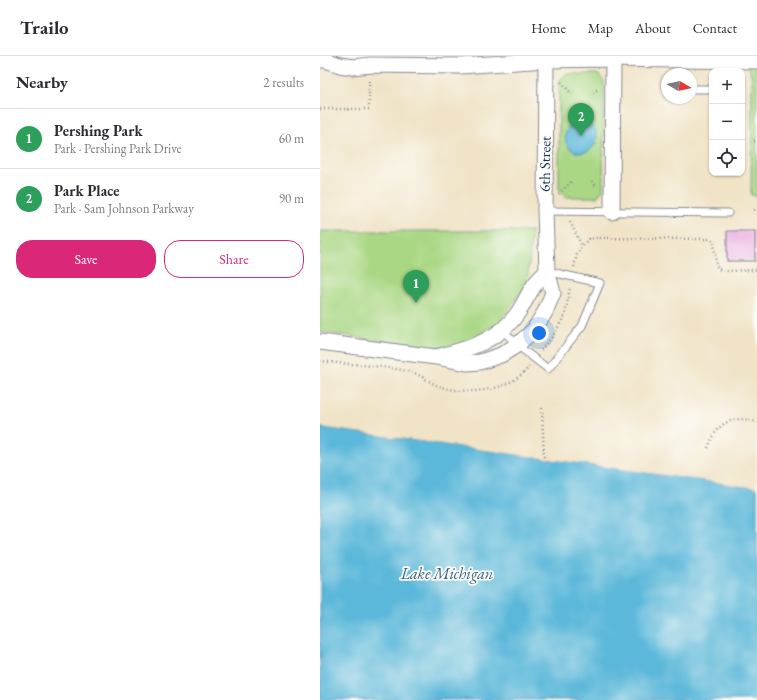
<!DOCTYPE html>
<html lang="en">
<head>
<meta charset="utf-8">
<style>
  :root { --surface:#fff; --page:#f2f2f3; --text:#2b2b33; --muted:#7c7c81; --line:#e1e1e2; --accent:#db2777 }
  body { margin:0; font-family:"EB Garamond",serif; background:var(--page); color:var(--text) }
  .controls { position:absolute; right:12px; top:12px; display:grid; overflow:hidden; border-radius:8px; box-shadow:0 1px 3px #0004 }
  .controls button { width:36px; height:36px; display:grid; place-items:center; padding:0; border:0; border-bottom:1px solid var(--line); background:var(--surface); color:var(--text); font:20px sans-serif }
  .compass { position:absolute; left:341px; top:12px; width:36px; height:36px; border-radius:50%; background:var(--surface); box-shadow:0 1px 3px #0004; rotate:99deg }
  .you { position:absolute; left:219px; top:277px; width:14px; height:14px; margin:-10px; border:3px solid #fff; border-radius:50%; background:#1a73e8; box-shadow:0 0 0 6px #1a73e833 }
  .badge { display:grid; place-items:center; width:26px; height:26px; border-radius:50%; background:var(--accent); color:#fff; font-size:13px; font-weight:700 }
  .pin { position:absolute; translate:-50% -33px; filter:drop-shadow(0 1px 2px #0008) }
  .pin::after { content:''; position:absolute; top:21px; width:14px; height:12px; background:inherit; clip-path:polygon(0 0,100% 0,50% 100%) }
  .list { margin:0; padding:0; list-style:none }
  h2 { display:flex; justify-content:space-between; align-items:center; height:52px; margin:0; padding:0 16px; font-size:17px }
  h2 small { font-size:13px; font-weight:400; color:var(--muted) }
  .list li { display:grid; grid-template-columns:26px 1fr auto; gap:12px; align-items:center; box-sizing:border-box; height:60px; padding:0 16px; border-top:1px solid var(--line) }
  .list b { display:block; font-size:15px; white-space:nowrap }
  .list p { margin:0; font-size:13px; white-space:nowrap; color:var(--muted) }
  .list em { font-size:13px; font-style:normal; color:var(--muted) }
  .actions { display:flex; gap:8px; padding:12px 16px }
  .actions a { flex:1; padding:9px 0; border:1px solid var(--accent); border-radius:16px; text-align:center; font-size:14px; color:var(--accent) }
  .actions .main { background:var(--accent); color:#fff }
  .icon { flex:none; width:22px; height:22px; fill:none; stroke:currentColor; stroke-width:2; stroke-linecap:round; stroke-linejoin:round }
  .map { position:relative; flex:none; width:437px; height:644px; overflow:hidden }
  header { display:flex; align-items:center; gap:24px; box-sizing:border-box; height:56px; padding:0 20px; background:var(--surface); border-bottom:1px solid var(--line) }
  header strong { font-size:19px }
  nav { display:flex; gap:22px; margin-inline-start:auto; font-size:14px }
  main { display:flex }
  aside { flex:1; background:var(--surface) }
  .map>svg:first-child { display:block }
  .green { fill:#a9d783; stroke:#628370 }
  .water { fill:#5cb8da; stroke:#3c749c }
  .pier { fill:#f0e3c6 }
  .building { fill:#e6a4df }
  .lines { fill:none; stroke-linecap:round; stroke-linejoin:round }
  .service-casing { stroke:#868992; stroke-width:9 }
  .minor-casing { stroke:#868992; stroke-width:17 }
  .path { stroke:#868992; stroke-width:2.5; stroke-dasharray:1 3; stroke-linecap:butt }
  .service { stroke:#fff; stroke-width:7 }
  .minor { stroke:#fff; stroke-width:15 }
  .labels { text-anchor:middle; stroke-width:3.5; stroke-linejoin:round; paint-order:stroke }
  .street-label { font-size:15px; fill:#1b2f5e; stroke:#fdfcf7 }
  .water-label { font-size:16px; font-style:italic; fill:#325f89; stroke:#fdfcf7 }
</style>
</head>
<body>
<header>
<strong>Trailo</strong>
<nav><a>Home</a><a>Map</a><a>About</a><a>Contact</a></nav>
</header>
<main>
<aside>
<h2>Nearby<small>2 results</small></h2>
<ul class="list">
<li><span class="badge" style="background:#2e9e5b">1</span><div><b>Pershing Park</b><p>Park · Pershing Park Drive</p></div><em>60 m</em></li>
<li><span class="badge" style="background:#2e9e5b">2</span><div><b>Park Place</b><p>Park · Sam Johnson Parkway</p></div><em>90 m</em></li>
</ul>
<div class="actions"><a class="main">Save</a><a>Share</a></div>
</aside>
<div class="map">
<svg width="437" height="644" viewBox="0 0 437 644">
  <rect width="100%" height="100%" fill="#fdfcf7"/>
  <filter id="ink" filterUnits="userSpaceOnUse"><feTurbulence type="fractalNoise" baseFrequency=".025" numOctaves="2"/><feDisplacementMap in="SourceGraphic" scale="8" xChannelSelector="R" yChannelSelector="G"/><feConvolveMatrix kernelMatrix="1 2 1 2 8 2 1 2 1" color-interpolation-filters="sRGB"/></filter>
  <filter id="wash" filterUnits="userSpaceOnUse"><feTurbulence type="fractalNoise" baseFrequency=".012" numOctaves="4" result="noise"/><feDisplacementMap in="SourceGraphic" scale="16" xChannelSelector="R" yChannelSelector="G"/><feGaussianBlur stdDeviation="0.9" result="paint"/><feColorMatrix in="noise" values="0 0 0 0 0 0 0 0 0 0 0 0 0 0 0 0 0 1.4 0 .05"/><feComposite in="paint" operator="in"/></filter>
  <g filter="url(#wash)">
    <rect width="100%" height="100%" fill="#f0e3c6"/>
    <g class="green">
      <polygon points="427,5 437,5 437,140 431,139 432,23"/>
      <polygon points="246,18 278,18 284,26 283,134 277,141 245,141 239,133 239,25"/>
      <polygon points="0,175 212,175 207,227 179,267 142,288 114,292 0,276"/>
    </g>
    <g class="water">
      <circle cx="261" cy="81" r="16"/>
      <polygon points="0,371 437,432 437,644 0,644"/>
    </g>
    <polygon class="pier" points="0,369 437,430 437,432 0,371"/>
    <g id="blocks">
      <rect class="building" x="407" y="175" width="28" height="30"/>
    </g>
  </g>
  <g filter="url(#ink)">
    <use href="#blocks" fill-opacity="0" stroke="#868992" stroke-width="1"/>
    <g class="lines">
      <defs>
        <g id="service">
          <polyline points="371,33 392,33"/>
          <polyline points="225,155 408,157"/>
          <polyline points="182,273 197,289 228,313 262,270 280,227 227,215"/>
        </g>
        <g id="minor">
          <polyline points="0,4 5,4 20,9 32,11 51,9 140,10 226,4 284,3 437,5"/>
          <polyline points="292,156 293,0"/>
          <polyline points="0,286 116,301 147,307 160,306 181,299 197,289 214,274 225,256 233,237 227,215 225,155 226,0"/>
          <path d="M 120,300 C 149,293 179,284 197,258 C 203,250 207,240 213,231 C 216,225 223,220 227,215"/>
        </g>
      </defs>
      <use href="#service" class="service-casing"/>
      <use href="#minor" class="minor-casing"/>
      <g class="path">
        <polyline points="241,26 252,38"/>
        <polyline points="273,37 279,32"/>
        <polyline points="0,53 49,53 49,24"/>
        <polyline points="434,85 437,85"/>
        <polyline points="272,125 277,131"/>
        <polyline points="239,138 251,126"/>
        <polyline points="434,154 437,154"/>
        <polyline points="250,166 262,190"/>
        <polyline points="254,211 257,198 268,183 276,182 389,183 394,185 396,209 398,213 406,215 437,214"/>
        <polyline points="221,294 235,277 245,259 250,231"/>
        <path d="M 0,305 C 30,309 62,309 91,316 C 100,318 107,325 116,329 C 145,340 188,337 209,311"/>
        <polyline points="222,352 224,403"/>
        <path d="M 388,392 C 397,367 411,358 437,366"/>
      </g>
      <use href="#service" class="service"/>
      <use href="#minor" class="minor"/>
    </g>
  </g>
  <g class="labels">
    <g class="street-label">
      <text transform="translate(225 108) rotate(-89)" y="5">6th Street</text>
    </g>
    <g class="water-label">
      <text x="127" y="523">Lake Michigan</text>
    </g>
  </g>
</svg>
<div class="controls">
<button>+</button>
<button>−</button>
<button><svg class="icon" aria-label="locate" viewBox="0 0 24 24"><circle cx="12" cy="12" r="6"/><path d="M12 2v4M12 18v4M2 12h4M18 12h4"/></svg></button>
</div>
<svg class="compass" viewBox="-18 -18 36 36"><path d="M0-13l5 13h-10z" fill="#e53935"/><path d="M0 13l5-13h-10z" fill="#7c7c81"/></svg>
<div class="you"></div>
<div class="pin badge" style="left:96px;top:247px;background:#2e9e5b">1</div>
<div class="pin badge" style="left:261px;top:80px;background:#2e9e5b">2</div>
</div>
</main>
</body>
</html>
